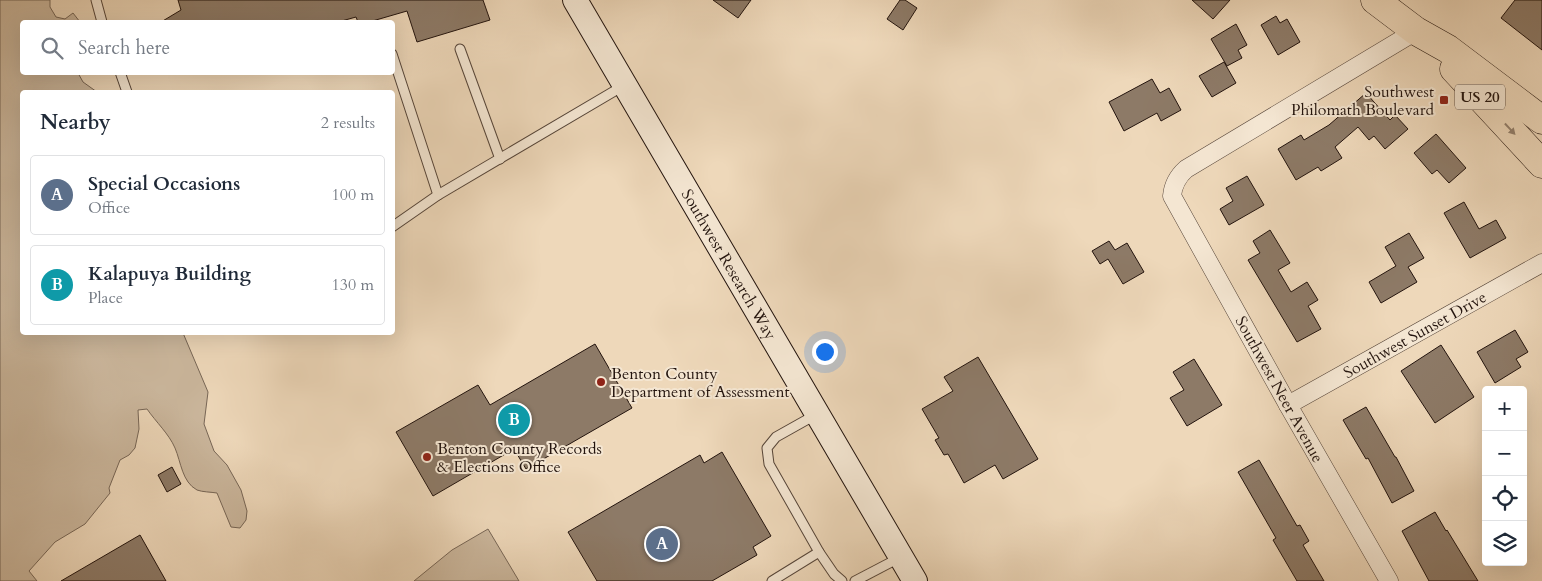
<!DOCTYPE html>
<html lang="en">
<head>
<meta charset="utf-8">
<style>
  :root { --surface:#fff; --page:#f6f6f7; --text:#1f2937; --muted:#747a83; --line:#e0e1e3; --accent:#0f766e }
  body { margin:0; font-family:Cardo,serif; background:var(--page); color:var(--text) }
  .controls { position:absolute; right:15px; bottom:15px; display:grid; overflow:hidden; border-radius:5px; box-shadow:0 5px 20px #0002 }
  .controls button { width:45px; height:45px; display:grid; place-items:center; padding:0; border:0; border-bottom:1px solid var(--line); background:var(--surface); color:var(--text); font:25px sans-serif }
  .you { position:absolute; left:824px; top:351px; width:18px; height:18px; margin:-12px; border:4px solid #fff; border-radius:50%; background:#1a73e8; box-shadow:0 0 0 8px #1a73e833 }
  .badge { display:grid; place-items:center; width:32px; height:32px; border-radius:50%; background:var(--accent); color:#fff; font-size:16px; font-weight:700 }
  .pin { position:absolute; translate:-50% -50%; border:2px solid #fff; box-shadow:0 1px 5px #0006 }
  .list { margin:0; padding:0; list-style:none }
  h2 { display:flex; justify-content:space-between; align-items:center; height:65px; margin:0; padding:0 20px; font-size:21px }
  h2 small { font-size:16px; font-weight:400; color:var(--muted) }
  .list li { display:grid; grid-template-columns:32px 1fr auto; gap:15px; align-items:center; box-sizing:border-box; height:80px; margin:0 10px 10px; padding:0 10px; border:1px solid var(--line); border-radius:5px }
  .list b { display:block; font-size:19px; white-space:nowrap }
  .list p { margin:0; font-size:16px; white-space:nowrap; color:var(--muted) }
  .list em { font-size:16px; font-style:normal; color:var(--muted) }
  .icon { flex:none; width:28px; height:28px; fill:none; stroke:currentColor; stroke-width:2; stroke-linecap:round; stroke-linejoin:round }
  .map { position:relative; flex:none; width:1542px; height:581px; overflow:hidden }
  .search { position:absolute; background:var(--surface); box-shadow:0 5px 20px #0002; left:20px; top:20px; width:375px; height:55px; display:flex; align-items:center; gap:12px; box-sizing:border-box; padding:0 18px; border-radius:5px; color:var(--muted); font-size:19px }
  .panel { position:absolute; background:var(--surface); box-shadow:0 5px 20px #0002; left:20px; top:90px; width:375px; height:245px; border-radius:5px }
  .map>svg:first-child { display:block }
  .green { fill:#cbb79d; stroke:#776656 }
  .building { fill:#8d7a67; stroke:#23140e }
  .lines { fill:none; stroke-linecap:round; stroke-linejoin:round }
  .lane-casing { stroke:#564539; stroke-width:11 }
  .street-casing { stroke:#564539; stroke-width:19 }
  .secondary-casing { stroke:#23140e; stroke-width:26 }
  .highway-casing { stroke:#23140e; stroke-width:29 }
  .lane { stroke:#f4e6d2; stroke-width:9 }
  .street { stroke:#f4e6d2; stroke-width:18 }
  .secondary { stroke:#f4e6d2; stroke-width:24 }
  .highway { stroke:#eed8ba; stroke-width:28 }
  .oneway { fill:#93806d }
  .poi-dot { fill:#8f2418; stroke:#f4e6d2; stroke-width:2 }
  .labels { text-anchor:middle; stroke-width:4; stroke-linejoin:round; paint-order:stroke }
  .shield { fill:#f4e6d2; stroke:#625349; stroke-width:1 }
  .shield-label { font-size:15px; font-weight:bold; fill:#23140e }
  .poi-label { font-size:16px; fill:#23140e; stroke:#f4e6d2; text-anchor:start }
  .street-label { font-size:16px; fill:#23140e; stroke:#f4e6d2 }
</style>
</head>
<body>
<div class="map">
<svg width="1542" height="581" viewBox="0 0 1542 581">
  <rect width="100%" height="100%" fill="#eed8ba"/>
  <filter id="stains"><feTurbulence type="fractalNoise" baseFrequency=".004" numOctaves="4"/><feColorMatrix values="0 0 0 0 .2 0 0 0 0 .09 0 0 0 0 .02 0 0 0 .5 -.17"/></filter>
  <radialGradient id="worn" r=".72"><stop offset=".6" stop-color="#630" stop-opacity="0"/><stop offset="1" stop-color="#630" stop-opacity=".3"/></radialGradient>
  <g class="green">
    <path d="M 0,0 L 50,0 L 50,7 L 56,17 L 65,19 L 73,13 L 80,22 L 22,22 L 22,72 L 78,73 L 83,82 L 97,92 L 22,92 L 22,332 L 183,333 L 208,392 L 204,424 L 214,451 L 227,465 L 241,490 L 247,511 L 246,520 L 240,528 L 231,527 L 217,493 C 211,492 202,492 197,490 C 182,482 181,462 175,448 C 169,434 156,422 147,409 L 138,410 L 139,429 L 135,448 L 129,455 L 120,460 L 109,488 L 110,493 L 85,524 L 55,542 L 29,571 L 37,581 L 0,581 Z"/>
    <polygon points="488,529 519,581 414,581 452,550"/>
  </g>
  <g class="building">
    <polygon points="178,0 483,0 490,20 417,42 407,11 369,22 358,22 356,17 338,22 161,22 181,10"/>
    <polygon points="713,0 751,0 738,18"/>
    <polygon points="900,0 905,0 917,8 903,30 887,19"/>
    <polygon points="1192,0 1230,0 1213,19"/>
    <polygon points="1515,0 1542,0 1542,50 1501,18"/>
    <polygon points="1276,16 1280,23 1287,19 1300,42 1278,55 1261,25"/>
    <polygon points="1236,24 1247,45 1238,50 1242,58 1227,66 1211,39"/>
    <polygon points="1224,62 1236,83 1212,97 1199,76"/>
    <polygon points="1152,79 1160,93 1169,88 1181,110 1161,121 1157,113 1124,131 1109,102"/>
    <polygon points="1366,93 1390,120 1395,115 1408,129 1385,149 1374,136 1369,140 1358,127 1335,147 1342,158 1321,171 1318,167 1296,180 1278,149 1301,135 1304,140 1329,125"/>
    <polygon points="1436,134 1466,168 1449,183 1437,170 1432,174 1414,153"/>
    <polygon points="1247,176 1264,205 1229,225 1220,209 1233,201 1226,188"/>
    <polygon points="1464,202 1479,229 1496,220 1506,238 1470,258 1444,213"/>
    <polygon points="1270,230 1290,263 1278,270 1291,292 1307,282 1318,300 1308,306 1321,329 1297,342 1248,260 1260,253 1253,241"/>
    <polygon points="1409,233 1424,258 1408,267 1417,282 1381,303 1369,282 1396,266 1385,247"/>
    <polygon points="1109,241 1115,250 1127,243 1144,272 1123,284 1108,259 1100,264 1092,251"/>
    <polygon points="1515,330 1528,352 1516,359 1521,367 1495,383 1477,352"/>
    <polygon points="595,344 632,408 526,469 514,449 433,496 396,432 478,385 490,405"/>
    <polygon points="1441,345 1474,397 1435,423 1401,371"/>
    <polygon points="978,357 1038,459 1003,479 995,465 964,483 948,454 944,455 935,440 939,438 922,409 953,391 944,377"/>
    <polygon points="1194,359 1222,405 1187,426 1170,398 1184,390 1173,372"/>
    <polygon points="1366,407 1395,457 1396,457 1414,491 1392,503 1368,458 1366,459 1343,420"/>
    <polygon points="722,452 771,536 753,547 757,555 712,581 597,581 568,532 700,455 704,463"/>
    <polygon points="1259,460 1297,526 1300,525 1309,541 1303,545 1324,581 1297,581 1273,540 1276,538 1238,472"/>
    <polygon points="172,467 181,484 167,492 158,475"/>
    <polygon points="1435,512 1446,531 1447,530 1478,581 1429,581 1402,531"/>
    <polygon points="140,535 166,581 61,581"/>
  </g>
  <g class="lines">
    <defs>
      <g id="lane">
        <polyline points="96,0 102,22"/>
        <polyline points="460,49 500,159"/>
        <polyline points="392,54 438,195"/>
        <polyline points="120,72 127,92"/>
        <polyline points="392,227 438,195 623,86"/>
        <polyline points="817,414 776,437 767,448 769,464 819,552 834,574 842,581"/>
        <polyline points="772,581 819,552"/>
        <polyline points="855,581 899,558"/>
      </g>
      <g id="street">
        <path id="s1" d="M 1288,405 L 1542,263"/>
        <path d="M 1389,581 L 1288,405 L 1172,196 C 1173,185 1177,177 1186,169 L 1416,31"/>
      </g>
      <g id="secondary">
        <path id="s2" d="M 575,0 L 915,581"/>
      </g>
      <g id="highway">
        <polyline points="1375,0 1416,31 1448,49 1542,120"/>
        <polyline points="1454,69 1542,164"/>
      </g>
    </defs>
    <use href="#lane" class="lane-casing"/>
    <use href="#street" class="street-casing"/>
    <use href="#secondary" class="secondary-casing"/>
    <use href="#highway" class="highway-casing"/>
    <use href="#lane" class="lane"/>
    <use href="#street" class="street"/>
    <use href="#secondary" class="secondary"/>
    <use href="#highway" class="highway"/>
  </g>
  <defs><path id="oneway-solid" d="M-6-.8H1V-3.2L6.5 0L1 3.2V.8H-6Z" transform="scale(1.25)"/></defs>
  <use class="oneway" href="#oneway-solid" transform="translate(1510 129) rotate(47)"/>
  <g class="poi-dot">
    <rect x="1439" y="95" width="10" height="10" rx="2.5"/>
    <circle cx="601" cy="382" r="5"/>
    <circle cx="427" cy="457" r="5"/>
  </g>
  <g class="labels">
    <rect class="shield" x="1455" y="84.5" width="50" height="25" rx="4"/>
    <g class="shield-label">
      <text x="1480" y="102">US 20</text>
    </g>
    <g class="poi-label">
      <text x="1434" y="97" text-anchor="end">Southwest<tspan x="1434" dy="18">Philomath Boulevard</tspan></text>
      <text x="611" y="379">Benton County<tspan x="611" dy="18">Department of Assessment</tspan></text>
      <text x="437" y="454">Benton County Records<tspan x="437" dy="18">&amp; Elections Office</tspan></text>
    </g>
    <g class="street-label">
      <text dy="6" stroke="none"><textPath href="#s2" startOffset="306">Southwest Research Way</textPath></text>
      <text dy="6" stroke="none"><textPath href="#s1" startOffset="145">Southwest Sunset Drive</textPath></text>
      <text transform="translate(1280 389) rotate(61)" y="6">Southwest Neer Avenue</text>
    </g>
  </g>
  <rect width="100%" height="100%" filter="url(#stains)"/>
  <rect width="100%" height="100%" fill="url(#worn)"/>
</svg>
<div class="controls">
<button>+</button>
<button>−</button>
<button><svg class="icon" aria-label="locate" viewBox="0 0 24 24"><circle cx="12" cy="12" r="6"/><path d="M12 2v4M12 18v4M2 12h4M18 12h4"/></svg></button>
<button><svg class="icon" aria-label="layers" viewBox="0 0 24 24"><path d="M12 4l9 5-9 5-9-5zM3 14l9 5 9-5"/></svg></button>
</div>
<div class="you"></div>
<div class="pin badge" style="left:662px;top:544px;background:#5c6f8a">A</div>
<div class="pin badge" style="left:514px;top:420px;background:#0f9aa8">B</div>
<div class="search"><svg class="icon" aria-label="search" viewBox="0 0 24 24"><circle cx="10" cy="10" r="6"/><path d="M15 15l6 6"/></svg>Search here</div>
<section class="panel">
<h2>Nearby<small>2 results</small></h2>
<ul class="list">
<li><span class="badge" style="background:#5c6f8a">A</span><div><b>Special Occasions</b><p>Office</p></div><em>100 m</em></li>
<li><span class="badge" style="background:#0f9aa8">B</span><div><b>Kalapuya Building</b><p>Place</p></div><em>130 m</em></li>
</ul>
</section>
</div>
</body>
</html>
